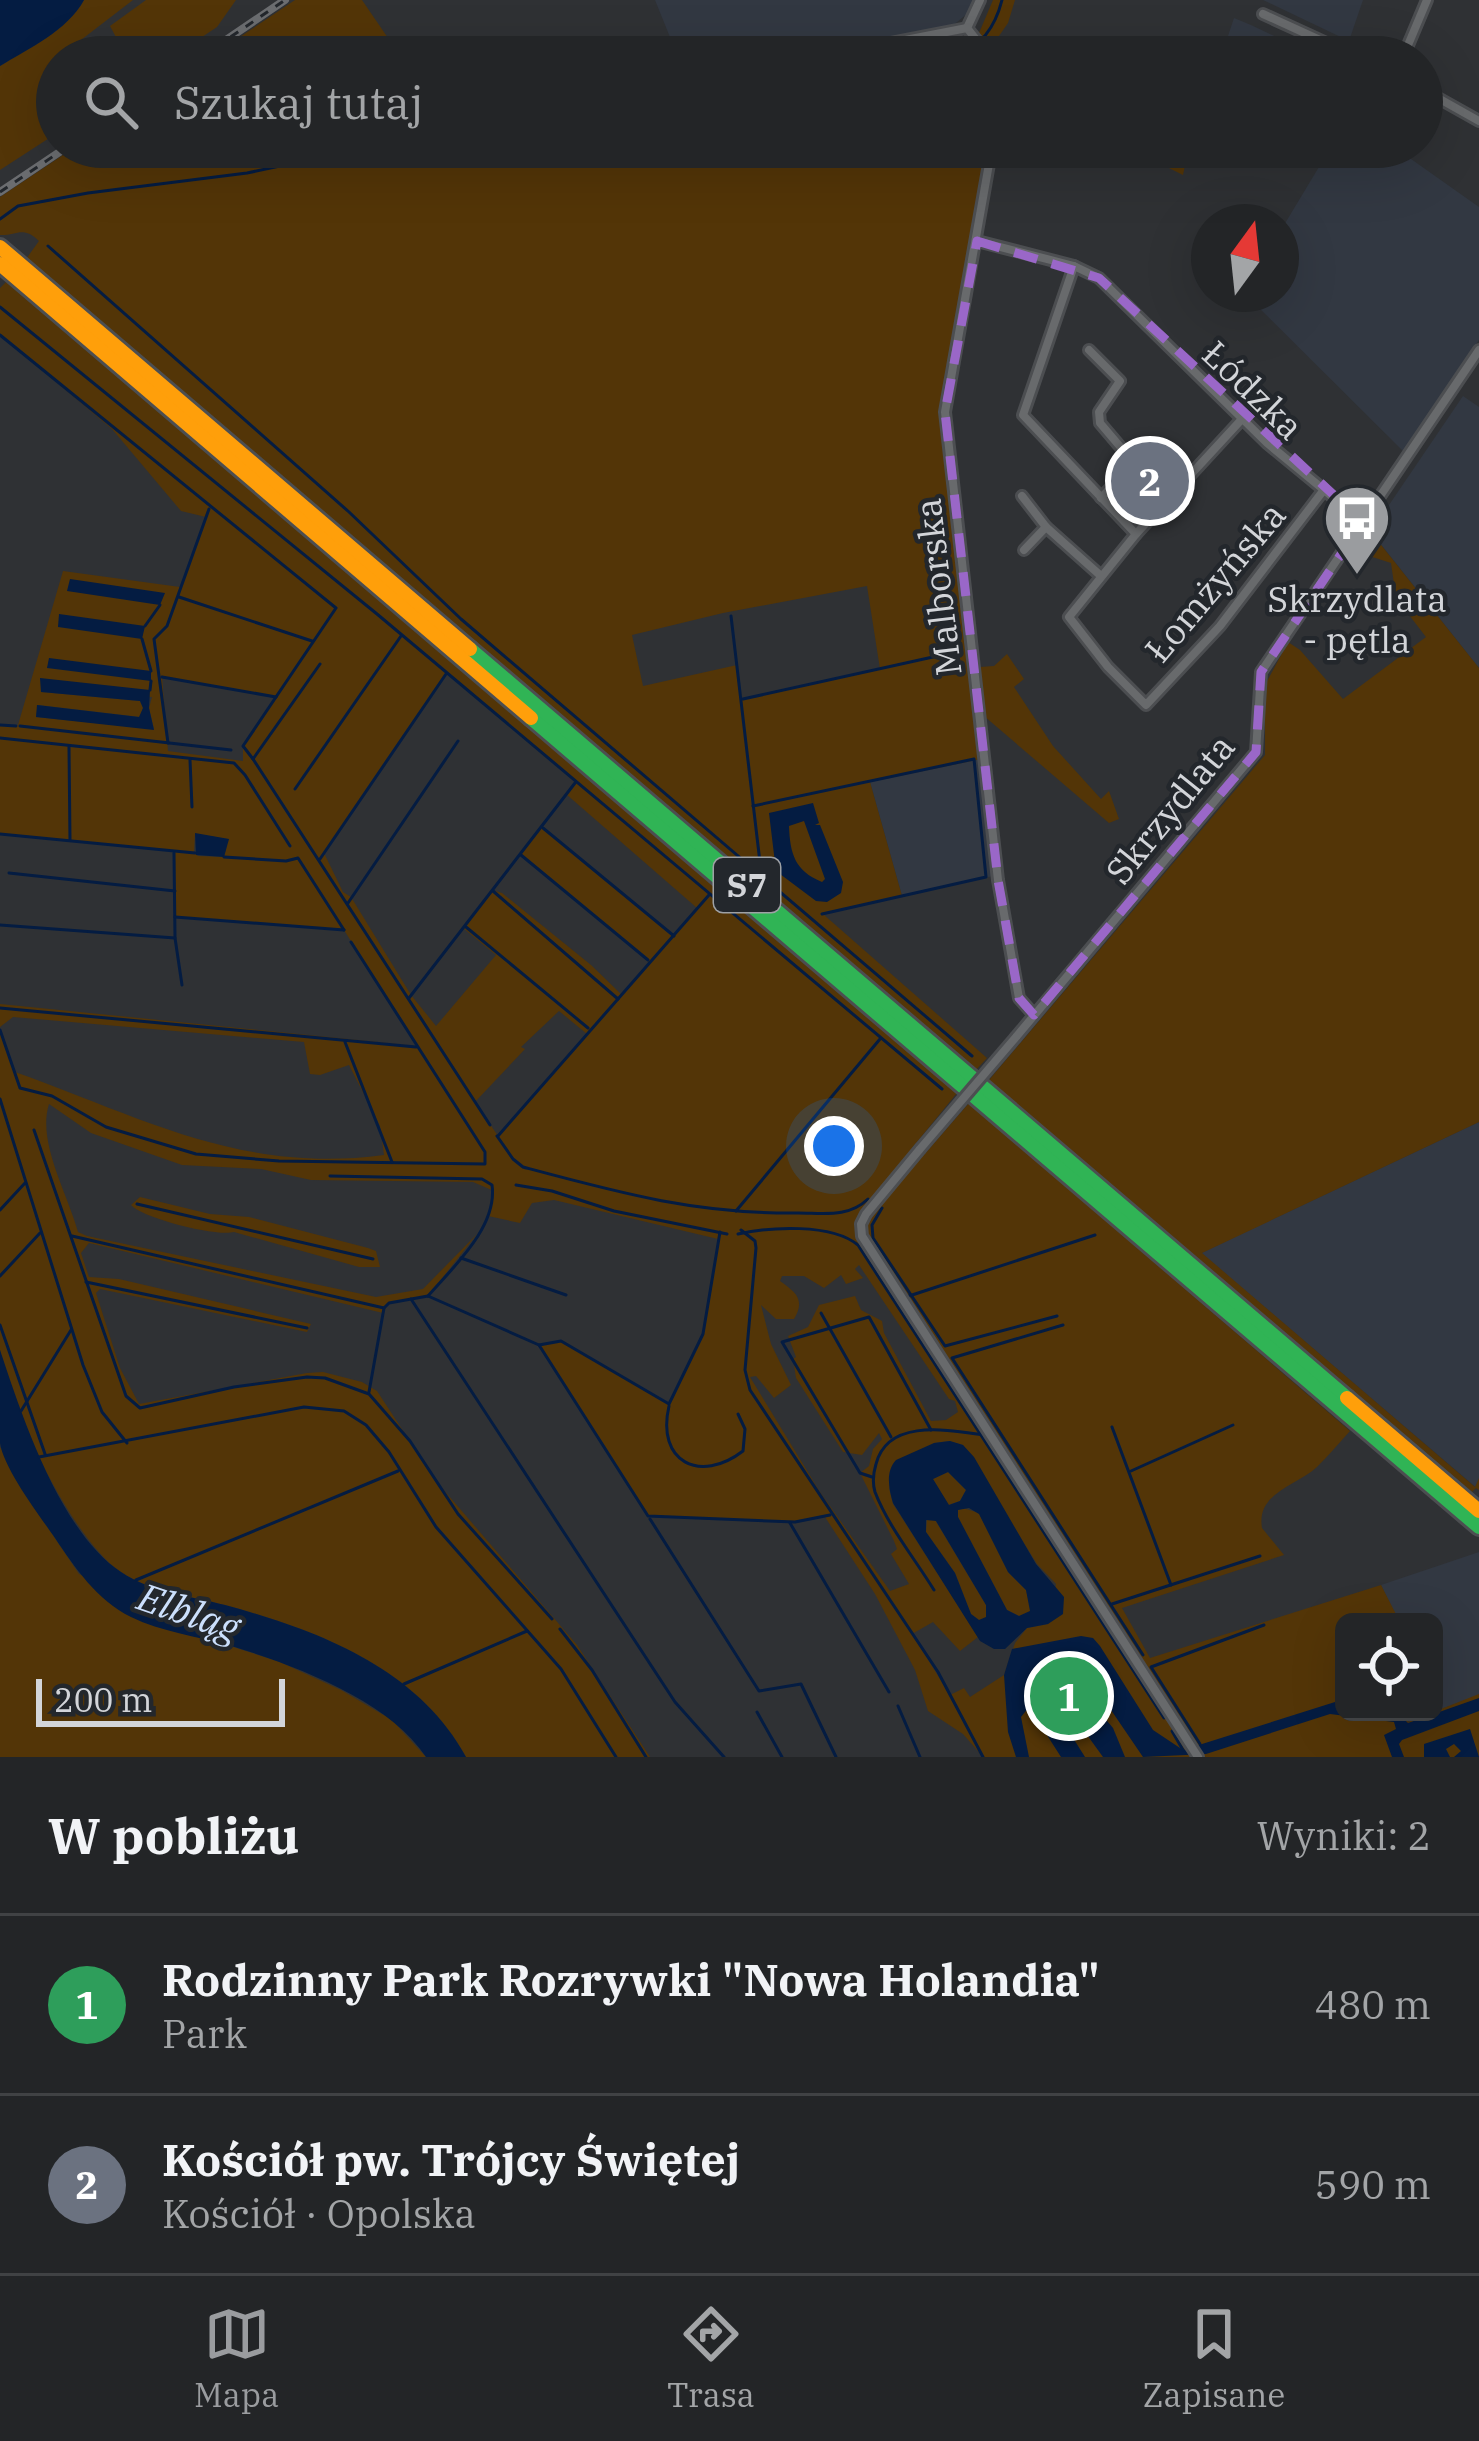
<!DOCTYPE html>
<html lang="pl">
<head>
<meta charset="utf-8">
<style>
  :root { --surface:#232527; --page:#2f3133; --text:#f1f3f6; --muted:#a3a5a7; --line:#404244; --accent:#9a9c9f }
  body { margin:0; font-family:"IBM Plex Serif",serif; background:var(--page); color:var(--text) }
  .controls { position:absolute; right:36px; bottom:36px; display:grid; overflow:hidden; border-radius:18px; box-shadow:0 12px 48px #0002 }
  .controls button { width:108px; height:108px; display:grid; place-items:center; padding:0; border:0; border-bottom:3px solid var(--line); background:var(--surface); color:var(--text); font:60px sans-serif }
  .compass { position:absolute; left:1191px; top:204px; width:108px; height:108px; border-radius:50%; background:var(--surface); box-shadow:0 12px 48px #0002; rotate:15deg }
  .scale { position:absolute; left:36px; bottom:30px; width:249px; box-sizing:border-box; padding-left:12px; border:6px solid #d3d5d9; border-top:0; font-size:33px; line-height:42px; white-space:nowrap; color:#d3d5d9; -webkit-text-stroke:9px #23272c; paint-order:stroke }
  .you { position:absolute; left:834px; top:1146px; width:42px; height:42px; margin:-30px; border:9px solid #fff; border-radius:50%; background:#1a73e8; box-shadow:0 0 0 18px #1a73e833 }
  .badge { display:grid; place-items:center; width:78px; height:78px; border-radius:50%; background:var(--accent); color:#fff; font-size:39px; font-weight:700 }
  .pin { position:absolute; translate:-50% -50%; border:6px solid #fff; box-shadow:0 3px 12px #0006 }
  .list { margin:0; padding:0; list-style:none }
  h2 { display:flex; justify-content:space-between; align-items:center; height:156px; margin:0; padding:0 48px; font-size:51px }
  h2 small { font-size:39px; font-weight:400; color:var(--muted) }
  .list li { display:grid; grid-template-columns:78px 1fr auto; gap:36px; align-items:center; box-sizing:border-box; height:180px; padding:0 48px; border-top:3px solid var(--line) }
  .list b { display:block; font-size:45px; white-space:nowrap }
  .list p { margin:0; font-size:39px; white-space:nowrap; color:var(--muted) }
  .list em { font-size:39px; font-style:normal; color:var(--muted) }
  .icon { flex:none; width:66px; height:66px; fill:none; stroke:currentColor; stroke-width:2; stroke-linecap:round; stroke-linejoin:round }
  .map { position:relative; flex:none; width:1479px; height:1757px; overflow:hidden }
  .search { position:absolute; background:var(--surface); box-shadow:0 12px 48px #0002; left:36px; right:36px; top:36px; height:132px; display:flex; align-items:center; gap:30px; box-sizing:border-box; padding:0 42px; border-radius:66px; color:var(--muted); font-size:45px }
  .sheet { height:516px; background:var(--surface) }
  nav { display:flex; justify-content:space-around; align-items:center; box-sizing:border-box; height:168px; border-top:3px solid var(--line); background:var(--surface); font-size:33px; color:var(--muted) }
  nav a { display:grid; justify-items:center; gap:6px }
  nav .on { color:var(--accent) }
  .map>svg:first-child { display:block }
  .built { fill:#323842 }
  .green { fill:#533507; fill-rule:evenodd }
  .water { fill:#041c42; fill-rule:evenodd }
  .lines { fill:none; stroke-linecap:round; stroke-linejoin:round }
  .stream { stroke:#041c42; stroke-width:3 }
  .street-casing { stroke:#4c4e51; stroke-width:14 }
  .fast-casing { stroke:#4c4e51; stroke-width:20 }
  .slow-casing { stroke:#4c4e51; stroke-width:20 }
  .street { stroke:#686a6c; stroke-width:8 }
  .fast { stroke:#30b455; stroke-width:14 }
  .slow { stroke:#ff9f0a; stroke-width:14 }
  .rail-casing { stroke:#6b6d70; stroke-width:8 }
  .rail { stroke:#23272c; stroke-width:3; stroke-dasharray:9; stroke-linecap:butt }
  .street-bridge-casing { stroke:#4c4e51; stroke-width:14; stroke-linecap:butt }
  .street-bridge { stroke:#686a6c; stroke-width:8 }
  .marked { fill:none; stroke:#9a67c8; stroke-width:9; stroke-dasharray:24 15; stroke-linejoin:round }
  .labels { text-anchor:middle; stroke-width:9; stroke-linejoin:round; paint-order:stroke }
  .shield { fill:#23272c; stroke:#9ea1a5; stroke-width:3 }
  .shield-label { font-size:33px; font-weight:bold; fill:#d3d5d9 }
  .street-label { font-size:36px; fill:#d3d5d9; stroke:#23272c }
  .poi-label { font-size:36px; fill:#d3d5d9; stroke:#23272c }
  .water-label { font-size:39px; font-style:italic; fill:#cbdffc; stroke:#23272c }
</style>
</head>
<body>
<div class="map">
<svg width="1479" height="1757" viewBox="0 0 1479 1757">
  <rect width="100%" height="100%" fill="#2f3134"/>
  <g class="built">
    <polygon points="655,0 974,0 968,13 951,27 788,57 678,57"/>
    <polygon points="1263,0 1363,0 1349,41"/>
    <polygon points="1234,18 1251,25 1319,57 1221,57"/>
    <polygon points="1331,147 1394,147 1479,207 1479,340 1403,451 1245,294 1281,294 1281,230"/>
    <polygon points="1463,396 1479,407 1479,668 1368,528 1386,501 1389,505"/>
    <polygon points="981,759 993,876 902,896 870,782"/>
    <polygon points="1479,1122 1479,1490 1201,1253"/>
    <polygon points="1479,1552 1479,1695 1434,1712 1434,1622 1399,1622 1381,1585"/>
  </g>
  <g class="green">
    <path d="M 84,0 L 133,0 L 77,43 L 79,48 L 68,57 L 57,57 L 57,133 L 0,170 L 0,66 C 29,48 67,31 84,0 Z"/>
    <polygon points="146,0 236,0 217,27 172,57 117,57 124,52 110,26"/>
    <polygon points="295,0 362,0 401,57 210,57"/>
    <polygon points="993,0 1015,0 1008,23 992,46 979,33"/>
    <polygon points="955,37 963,39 978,57 846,57"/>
    <path d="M 75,147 L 833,147 L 836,167 L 987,147 L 942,412 L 981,759 L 870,782 L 902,896 L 823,914 L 987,1058 L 976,1070 L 26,259 L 39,241 C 23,225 16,236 0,235 L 0,197 ZM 867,586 L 880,669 L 742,699 L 737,665 L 643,686 L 632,635 L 723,613 Z"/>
    <polygon points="1124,147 1189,147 1183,175 1129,148"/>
    <path d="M 6,282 L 957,1093 L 912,1148 L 923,1156 L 969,1103 L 1350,1431 C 1339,1443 1328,1456 1317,1467 C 1296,1486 1256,1493 1262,1528 L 1284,1555 L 1122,1608 L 1150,1658 L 1381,1585 L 1400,1622 L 1344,1622 L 1344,1712 L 1404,1712 L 1408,1722 L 1479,1694 L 1479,1757 L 983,1757 L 963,1734 L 928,1711 L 915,1670 L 875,1594 L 825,1517 L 795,1522 L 648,1516 L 539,1345 L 561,1341 L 670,1404 L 703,1334 L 718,1239 L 554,1200 L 532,1203 L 520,1223 L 488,1216 L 494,1191 L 473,1182 L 311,1180 L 261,1169 L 182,1165 L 91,1133 L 49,1104 C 37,1142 67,1192 78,1232 L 87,1236 L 376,1297 L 423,1289 L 477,1234 L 428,1296 L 389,1303 L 383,1313 L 89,1243 L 81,1253 L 89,1277 L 119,1279 L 311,1324 L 307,1332 L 100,1289 L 96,1293 L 120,1368 L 139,1404 L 307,1373 L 323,1372 L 362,1382 L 377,1391 L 436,1481 L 577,1645 L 650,1757 L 466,1757 C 418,1668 317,1630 225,1605 C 190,1596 152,1593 121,1572 C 72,1540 10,1408 0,1350 C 0,1319 0,1282 0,1249 C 0,1176 0,1103 0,1030 L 15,1072 C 144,1118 241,1174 384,1155 L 380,1126 L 349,1065 L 320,1075 L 310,1074 L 304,1042 L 13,1017 L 0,1027 L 0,1004 L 417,1046 L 344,930 L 175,917 L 174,851 L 0,834 L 0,725 L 18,725 L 63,571 L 180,587 L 206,517 L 181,511 L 112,429 L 0,335 L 0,288 ZM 447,673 L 575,781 L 566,794 L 697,908 L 673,935 L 541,827 L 520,854 L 649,962 L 622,995 L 591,965 L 502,893 L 492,890 L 463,928 L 496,955 L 436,1026 L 411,995 L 351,897 L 343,892 L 324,853 ZM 162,677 L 275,697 L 243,746 L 243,761 L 168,751 ZM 41,692 L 152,697 L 149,708 L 154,729 L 36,717 L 38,705 L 140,717 L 143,708 L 140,701 ZM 195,834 L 228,839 L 224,857 L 198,856 L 194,852 ZM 559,1011 L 587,1034 L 498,1136 L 475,1102 L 525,1049 L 521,1047 ZM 859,1265 L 949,1399 L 955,1401 L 958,1412 L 946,1420 L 931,1421 L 884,1333 L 882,1321 L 861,1310 L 855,1296 L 819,1305 L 808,1327 L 788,1336 L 796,1357 L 793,1359 L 796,1378 L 843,1452 L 862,1455 L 879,1433 L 882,1439 L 873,1449 L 869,1466 L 860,1473 L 894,1541 L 897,1549 L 891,1554 L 909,1584 L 890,1591 L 820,1492 L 750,1377 L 756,1376 L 774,1398 L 791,1385 L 771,1344 L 761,1305 L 776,1319 L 794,1319 C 806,1299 795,1292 780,1281 L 782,1276 L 804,1276 L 824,1288 L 841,1275 L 846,1284 L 863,1278 L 855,1269 ZM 949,1441 L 963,1445 L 1037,1564 L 1056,1584 L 1048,1624 L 1027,1628 L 1015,1643 L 1004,1675 L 970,1697 L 964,1688 L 950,1695 L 912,1634 L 933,1622 L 960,1651 L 978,1637 L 893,1504 L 889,1488 L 934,1443 Z"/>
    <polygon points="1366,526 1479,668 1479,1122 1202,1253 1475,1487 1479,1478 1479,1490 1476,1488 1472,1492 989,1080 1265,755 1265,685 1288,642 1300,650 1343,699 1426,637 1396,598 1391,563 1357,552 1356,543"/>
    <polygon points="1007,654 1024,679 1014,687 1053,746 1101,799 1109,791 1119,819 1109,823 984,716 980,667 994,666"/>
    <path d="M 140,1197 L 210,1214 L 249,1217 L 368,1248 L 376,1251 L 380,1267 L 359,1267 L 234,1232 C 216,1237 142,1218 131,1205 Z"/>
    <polygon points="0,1447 34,1507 79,1574 224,1644 280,1662 341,1690 392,1720 426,1757 0,1757"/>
    <polygon points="948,1472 966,1490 960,1501 948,1505 933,1479"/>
    <polygon points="963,1508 979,1513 1008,1572 1026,1590 1031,1611 1019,1616 1007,1610 958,1517 958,1510"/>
    <polygon points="927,1520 935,1520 986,1605 987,1617 979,1620 971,1614 955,1573 926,1532"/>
  </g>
  <g class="water">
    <path d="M 0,0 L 84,0 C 67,31 29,48 0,66 Z"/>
    <polygon points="70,579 165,593 160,605 67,591"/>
    <polygon points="59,614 145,626 142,639 58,627"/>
    <polygon points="49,658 151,671 151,681 47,668"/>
    <polygon points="40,678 150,690 149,708 154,730 36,717 37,705 139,717 143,708 140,701 41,692"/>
    <path d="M 813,803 L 819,823 L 815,825 L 820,825 L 843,882 L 841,893 L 827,902 L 816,901 L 776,871 L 769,813 ZM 804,821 L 825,879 L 822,882 C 795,871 790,854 789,826 Z"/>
    <polygon points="195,833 229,839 224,857 196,855"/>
    <path d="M 0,1350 C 22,1416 60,1532 121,1572 C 152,1593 190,1596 225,1605 C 317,1630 418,1668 466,1757 L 426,1757 C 389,1700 292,1664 228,1645 C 196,1636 162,1632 131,1617 C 97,1600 75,1568 55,1538 C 39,1515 4,1469 0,1443 C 0,1413 0,1380 0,1350 Z"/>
    <path d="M 950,1441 L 963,1445 L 974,1457 L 1036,1564 L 1064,1597 L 1063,1614 L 1048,1624 L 1027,1628 L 1005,1649 L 994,1649 L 980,1641 L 893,1503 C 889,1489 885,1472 896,1460 L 934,1443 ZM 948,1472 L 966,1490 L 960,1501 L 949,1505 L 933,1479 ZM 969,1508 L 979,1514 L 1008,1572 L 1026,1590 L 1030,1611 L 1019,1616 L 1007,1610 L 958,1517 L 958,1510 ZM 926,1520 L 936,1521 L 986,1605 L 986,1617 L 979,1620 L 971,1614 L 955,1573 L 926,1532 Z"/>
    <polygon points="1081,1636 1093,1638 1100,1646 1153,1730 1183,1750 1335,1702 1344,1703 1344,1712 1397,1712 1408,1723 1479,1698 1479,1711 1402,1740 1399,1744 1404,1757 1392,1757 1384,1735 1396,1729 1394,1722 1330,1714 1206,1754 1143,1757 1081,1666 1061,1662 1045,1671 1042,1689 1085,1757 1061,1757 1029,1707 1021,1717 1029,1757 1016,1757 1008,1732 1004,1675 1012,1649"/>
    <polygon points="1073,1680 1113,1728 1125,1757 1103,1757 1056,1692 1064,1681"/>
    <polygon points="1470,1729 1479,1757 1454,1757 1461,1751 1454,1744 1446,1749 1450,1757 1424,1757 1424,1744"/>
  </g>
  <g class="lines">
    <g class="stream">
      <path d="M 955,57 C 981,46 995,28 1002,0"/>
      <polyline points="0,219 18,206 88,193 247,173 337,154 411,147"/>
      <polyline points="48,246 349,512 461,619 972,1056"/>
      <polyline points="0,307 377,614 942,1089"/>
      <polyline points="0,335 336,608 243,746 253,759 490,1125"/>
      <polyline points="179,597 312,641"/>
      <polyline points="731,616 761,871"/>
      <polyline points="145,626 160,605"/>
      <polyline points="142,639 151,671"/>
      <polyline points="162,677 276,697"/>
      <polyline points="150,690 151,681"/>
      <polyline points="743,699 960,651"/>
      <polyline points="0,725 16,726"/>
      <polyline points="20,726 231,750"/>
      <polyline points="0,738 234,763 245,775 290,846"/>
      <polyline points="168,743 154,639 167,626 209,509"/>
      <polyline points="69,747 70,840"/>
      <polyline points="253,759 320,664"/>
      <polyline points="190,760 192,807"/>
      <polyline points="295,789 401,636"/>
      <polyline points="753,806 974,759 986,877 822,914"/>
      <polyline points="543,828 674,936"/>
      <polyline points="0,834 195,853"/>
      <polyline points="174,853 175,938 182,985"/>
      <polyline points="521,855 648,960"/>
      <polyline points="224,857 286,861 298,858 344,930"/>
      <polyline points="320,859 446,674"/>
      <polyline points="9,873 175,891"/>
      <polyline points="493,891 618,999"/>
      <polyline points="348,903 458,741"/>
      <polyline points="175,917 344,930"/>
      <polyline points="0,925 175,938"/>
      <polyline points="466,927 588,1028"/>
      <polyline points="409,998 575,783"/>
      <polyline points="0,1008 416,1047"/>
      <polyline points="0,1030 20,1088 52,1096 106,1127 196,1154 279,1161 485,1164 485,1152 351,942"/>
      <polyline points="345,1042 392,1162"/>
      <polyline points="0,1099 83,1365 102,1412 127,1443"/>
      <polyline points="34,1130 126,1396 140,1408 234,1387 307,1377 325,1378 369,1394 410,1441 458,1514 552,1619"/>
      <path d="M 497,1136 L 513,1159 L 523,1167 C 620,1193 696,1214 798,1213 C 824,1213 848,1218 868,1199"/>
      <polyline points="498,1136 709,895"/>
      <path d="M 330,1176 L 482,1179 L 492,1185 C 498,1227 453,1267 428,1296"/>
      <polyline points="516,1185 552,1191 614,1211 727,1234"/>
      <polyline points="137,1204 373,1259"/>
      <polyline points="882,1208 872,1225 873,1238 945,1346 1057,1316"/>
      <polyline points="0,1210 25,1183"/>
      <polyline points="736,1211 880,1039"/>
      <polyline points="741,1230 755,1241 756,1248 745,1370 750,1390 938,1672 983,1757"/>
      <polyline points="720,1232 703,1334 669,1404 561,1341 539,1345 648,1516 795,1522 830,1515"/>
      <path d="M 738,1234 C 770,1227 831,1223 858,1245 L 1164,1718"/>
      <polyline points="72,1236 384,1308"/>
      <polyline points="461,1258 566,1295"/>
      <polyline points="0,1276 40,1233"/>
      <polyline points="86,1282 307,1328"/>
      <polyline points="909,1296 1095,1235"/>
      <polyline points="411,1299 675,1702 724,1757"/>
      <polyline points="821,1313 891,1437"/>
      <polyline points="0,1325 45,1454"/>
      <polyline points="1063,1325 952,1358 1143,1655"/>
      <polyline points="369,1392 384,1308 389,1303 428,1296 539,1345"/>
      <path d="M 669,1406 C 656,1462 700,1484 743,1451 L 745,1429 L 738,1414"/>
      <polyline points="21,1411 71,1330"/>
      <polyline points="1112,1427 1171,1585"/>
      <polyline points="39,1457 304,1407 344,1411 366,1425 389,1452 436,1527 561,1669 616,1757"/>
      <polyline points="1131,1471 1233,1425"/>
      <polyline points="872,1477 860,1473 782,1342 869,1317 931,1430"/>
      <polyline points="650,1519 759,1691 801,1684 836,1757"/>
      <polyline points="790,1523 889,1692"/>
      <polyline points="136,1580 398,1471"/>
      <path d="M 934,1590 C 915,1559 888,1526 875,1492 C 872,1482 873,1474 876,1464 C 888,1418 948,1430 984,1435"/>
      <polyline points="1112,1604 1260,1556"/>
      <polyline points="560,1629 592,1670 646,1757"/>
      <polyline points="404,1684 527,1631"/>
      <polyline points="898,1706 920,1757"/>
      <polyline points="757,1712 782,1757"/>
      <polyline points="1172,1731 1183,1750"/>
      <polyline points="1200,1744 1151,1667 1264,1625"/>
    </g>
    <defs>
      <g id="street">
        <polyline points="980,0 967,28 990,57"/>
        <polyline points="1263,14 1357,57"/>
        <polyline points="818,57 967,28"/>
        <polyline points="1403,57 1427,0"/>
        <polyline points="1422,89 1479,121"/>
        <polyline points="992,147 945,412 998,880 1019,998 1034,1015"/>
        <polyline points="977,241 1074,266 1099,278 1267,443 1363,522"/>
        <polyline points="1074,266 1023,415 1136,534"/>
        <polyline points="1089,350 1120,381 1099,412 1100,423 1134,463 1101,498"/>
        <polyline points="1242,419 1136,534 1069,617 1108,667 1146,705 1220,626 1323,491"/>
        <polyline points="1022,496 1046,527 1101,576"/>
        <polyline points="1024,550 1046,527"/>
        <polyline points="1016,1037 1256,752 1261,672 1479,350"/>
        <polyline points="920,1149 866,1214 861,1224 862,1236 1198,1757"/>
      </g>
      <g id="fast">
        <polyline points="470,649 1347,1398"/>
        <polyline points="531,718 1479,1527"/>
      </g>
      <g id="slow">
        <polyline points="0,247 470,649"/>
        <polyline points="0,264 531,718"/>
        <polyline points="1347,1398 1479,1511"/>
      </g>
    </defs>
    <use href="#street" class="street-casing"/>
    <use href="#fast" class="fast-casing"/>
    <use href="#slow" class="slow-casing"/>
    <use href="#street" class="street"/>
    <use href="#fast" class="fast"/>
    <use href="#slow" class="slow"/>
    <defs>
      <g id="rail">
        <polyline points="201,57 285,0"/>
        <polyline points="0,192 67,147"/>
      </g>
    </defs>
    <use href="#rail" class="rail-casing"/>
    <use href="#rail" class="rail"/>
    <defs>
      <polyline id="street-bridge" points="920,1149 1016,1037"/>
    </defs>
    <use href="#street-bridge" class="street-bridge-casing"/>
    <use href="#street-bridge" class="street-bridge"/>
  </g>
  <path class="marked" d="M 977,241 L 1099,278 L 1363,522 L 1261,672 L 1256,752 L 1034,1015 L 1019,998 L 998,880 L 945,412 Z"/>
  <defs>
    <symbol id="bus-pin" viewBox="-11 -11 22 30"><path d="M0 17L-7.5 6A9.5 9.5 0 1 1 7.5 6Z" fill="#9a9c9f" stroke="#23272c"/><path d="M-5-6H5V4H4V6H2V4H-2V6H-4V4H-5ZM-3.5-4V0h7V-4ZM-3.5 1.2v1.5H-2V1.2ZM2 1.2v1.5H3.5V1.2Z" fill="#fff"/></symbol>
  </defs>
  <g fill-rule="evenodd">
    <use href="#bus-pin" x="1319" y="480" width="76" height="104"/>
  </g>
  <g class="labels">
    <rect class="shield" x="714" y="858" width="66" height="54" rx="9"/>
    <g class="shield-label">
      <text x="747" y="897">S7</text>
    </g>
    <g class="street-label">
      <text transform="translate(1253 390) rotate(44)" y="13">Łódzka</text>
      <text transform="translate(1215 582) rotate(-50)" y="13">Łomżyńska</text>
      <text transform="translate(938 587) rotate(-97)" y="13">Malborska</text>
      <text transform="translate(1170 809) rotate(-51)" y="13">Skrzydlata</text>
    </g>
    <g class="poi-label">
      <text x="1357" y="612">Skrzydlata<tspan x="1357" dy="41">- pętla</tspan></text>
    </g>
    <g class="water-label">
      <text transform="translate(189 1612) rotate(19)" y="14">Elbląg</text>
    </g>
  </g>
</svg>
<div class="controls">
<button><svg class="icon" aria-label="locate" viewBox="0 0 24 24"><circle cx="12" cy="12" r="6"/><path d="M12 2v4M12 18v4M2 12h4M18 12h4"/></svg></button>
</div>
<svg class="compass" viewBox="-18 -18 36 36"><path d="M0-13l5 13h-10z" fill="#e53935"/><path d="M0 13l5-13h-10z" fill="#a3a5a7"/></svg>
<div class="scale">200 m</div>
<div class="you"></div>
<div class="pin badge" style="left:1069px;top:1696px;background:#2e9e5b">1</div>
<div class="pin badge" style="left:1150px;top:481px;background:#6b7280">2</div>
<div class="search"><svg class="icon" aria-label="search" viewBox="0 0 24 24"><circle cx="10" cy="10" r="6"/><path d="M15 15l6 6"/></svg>Szukaj tutaj</div>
</div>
<section class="sheet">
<h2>W pobliżu<small>Wyniki: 2</small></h2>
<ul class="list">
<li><span class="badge" style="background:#2e9e5b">1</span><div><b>Rodzinny Park Rozrywki &quot;Nowa Holandia&quot;</b><p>Park</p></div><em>480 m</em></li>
<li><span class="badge" style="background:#6b7280">2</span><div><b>Kościół pw. Trójcy Świętej</b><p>Kościół · Opolska</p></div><em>590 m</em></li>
</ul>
</section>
<nav>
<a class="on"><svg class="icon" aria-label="map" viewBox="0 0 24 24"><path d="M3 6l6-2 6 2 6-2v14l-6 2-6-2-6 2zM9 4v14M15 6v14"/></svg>Mapa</a>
<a><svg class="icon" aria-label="directions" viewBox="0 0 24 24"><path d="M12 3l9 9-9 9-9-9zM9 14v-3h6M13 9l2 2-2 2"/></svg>Trasa</a>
<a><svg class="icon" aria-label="saved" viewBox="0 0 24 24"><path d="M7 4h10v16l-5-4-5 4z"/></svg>Zapisane</a>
</nav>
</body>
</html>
